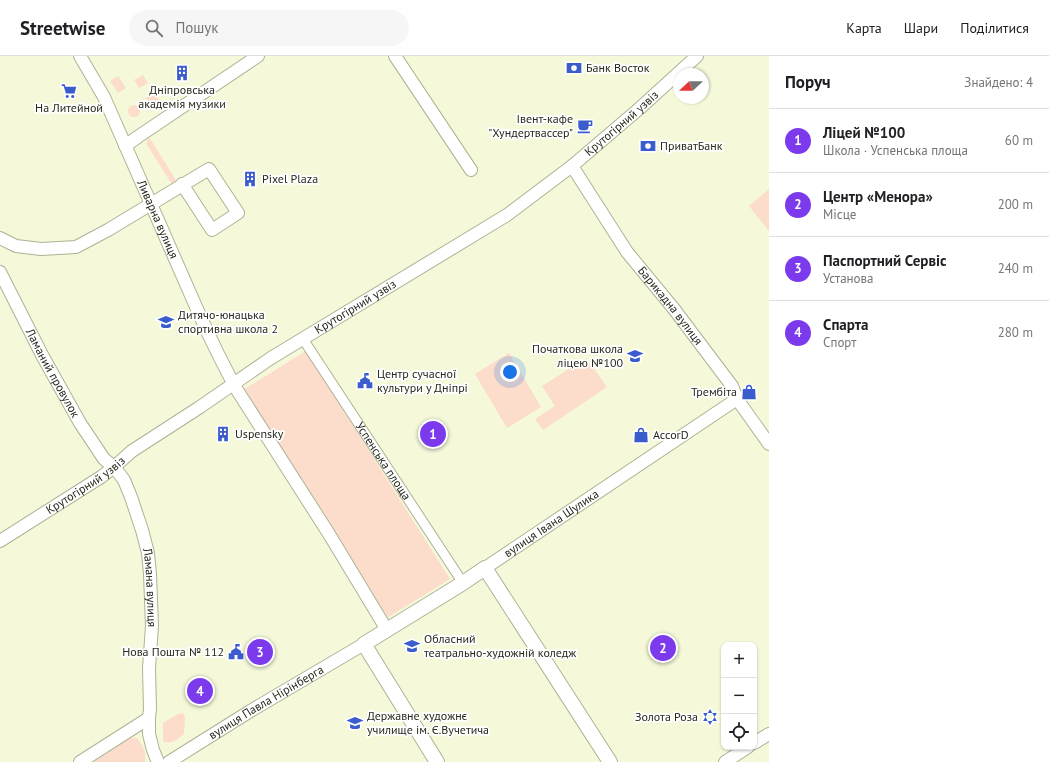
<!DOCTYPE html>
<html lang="uk">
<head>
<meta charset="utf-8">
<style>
  :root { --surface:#fff; --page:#f6f6f6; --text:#202124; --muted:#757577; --line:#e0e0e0; --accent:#7c3aed }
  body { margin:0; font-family:"PT Sans",sans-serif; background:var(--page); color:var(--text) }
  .controls { position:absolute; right:12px; bottom:12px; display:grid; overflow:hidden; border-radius:8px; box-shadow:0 1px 3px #0004 }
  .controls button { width:36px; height:36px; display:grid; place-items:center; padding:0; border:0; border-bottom:1px solid var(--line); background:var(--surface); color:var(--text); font:20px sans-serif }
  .compass { position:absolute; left:673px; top:12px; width:36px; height:36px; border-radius:50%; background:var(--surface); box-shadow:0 1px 3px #0004; rotate:248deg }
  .you { position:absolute; left:510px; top:316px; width:14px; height:14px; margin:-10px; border:3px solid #fff; border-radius:50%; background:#1a73e8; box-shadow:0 0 0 6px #1a73e833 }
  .badge { display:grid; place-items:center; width:26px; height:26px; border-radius:50%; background:var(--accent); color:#fff; font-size:13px; font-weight:700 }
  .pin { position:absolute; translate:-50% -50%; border:2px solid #fff; box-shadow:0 1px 4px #0006 }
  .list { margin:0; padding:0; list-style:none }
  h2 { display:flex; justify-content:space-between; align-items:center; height:52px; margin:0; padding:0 16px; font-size:17px }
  h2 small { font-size:13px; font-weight:400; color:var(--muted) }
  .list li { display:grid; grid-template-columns:26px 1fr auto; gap:12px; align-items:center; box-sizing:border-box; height:64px; padding:0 16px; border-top:1px solid var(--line) }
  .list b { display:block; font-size:15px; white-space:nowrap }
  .list p { margin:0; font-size:13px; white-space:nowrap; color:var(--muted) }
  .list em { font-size:13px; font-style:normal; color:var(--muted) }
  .icon { flex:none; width:22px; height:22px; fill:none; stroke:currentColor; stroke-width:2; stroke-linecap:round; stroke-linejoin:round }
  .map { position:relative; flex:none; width:769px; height:706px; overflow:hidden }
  header { display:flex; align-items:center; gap:24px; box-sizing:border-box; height:56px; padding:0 20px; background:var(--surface); border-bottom:1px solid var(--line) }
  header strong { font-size:19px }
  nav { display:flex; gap:22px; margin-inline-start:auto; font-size:14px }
  .search { width:280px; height:36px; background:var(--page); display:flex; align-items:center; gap:10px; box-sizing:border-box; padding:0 14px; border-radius:22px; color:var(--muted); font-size:15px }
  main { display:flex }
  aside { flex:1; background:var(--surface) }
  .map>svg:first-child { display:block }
  .green { fill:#fcdccb }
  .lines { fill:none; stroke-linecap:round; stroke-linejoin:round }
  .pedestrian-casing { stroke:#aeb295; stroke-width:11 }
  .minor-casing { stroke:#aeb295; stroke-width:14 }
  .tertiary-casing { stroke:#aeb295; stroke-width:16 }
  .pedestrian { stroke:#fff; stroke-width:9 }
  .minor { stroke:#fff; stroke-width:12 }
  .tertiary { stroke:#fff; stroke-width:14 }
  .labels { text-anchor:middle; stroke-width:3.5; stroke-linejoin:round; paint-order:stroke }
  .poi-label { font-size:12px; fill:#27291d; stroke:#fff; text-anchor:start }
  .street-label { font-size:12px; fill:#27291d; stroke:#fff }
</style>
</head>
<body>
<header>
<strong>Streetwise</strong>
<div class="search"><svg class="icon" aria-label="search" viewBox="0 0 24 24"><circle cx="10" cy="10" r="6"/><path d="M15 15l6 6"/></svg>Пошук</div>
<nav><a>Карта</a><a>Шари</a><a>Поділитися</a></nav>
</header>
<main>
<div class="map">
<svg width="769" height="706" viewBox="0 0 769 706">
  <rect width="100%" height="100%" fill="#f5f9da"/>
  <g class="green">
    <polygon points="143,19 148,27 139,32 134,24"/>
    <polygon points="118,20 126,32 118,37 110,25"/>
    <polygon points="154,36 160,45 151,50 146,42"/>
    <circle cx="134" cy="55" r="6"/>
    <polygon points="149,81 179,129 173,130 146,87"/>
    <polygon points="769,133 769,175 749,150"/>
    <polygon points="306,295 450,523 387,562 243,334"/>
    <polygon points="509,297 541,351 507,372 475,318"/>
    <polygon points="586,302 607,331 543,374 535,363 555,350 542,330"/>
    <path d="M 183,657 L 185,661 L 184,678 C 179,682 170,690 163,685 L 163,667 L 178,658 Z"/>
    <path d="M 129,682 L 137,682 C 144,691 146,695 145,706 L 93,706 Z"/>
  </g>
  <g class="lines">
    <defs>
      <g id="pedestrian">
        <path id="s1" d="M 303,283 L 463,527"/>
      </g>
      <g id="minor">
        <path id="s2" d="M 80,0 L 104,41 L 197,253 C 209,280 222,307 237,334 L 329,478 L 387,574"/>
        <polyline points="395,0 471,114"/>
        <polyline points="125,90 139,80 258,0"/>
        <path id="s3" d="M 572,110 L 627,196 L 674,253 L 732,330 L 737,343 L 769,388"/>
        <polyline points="0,182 16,190 41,193 76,191 108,174 209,113 238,157 212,174 182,128"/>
        <path id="s4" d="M 0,216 L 42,299 L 80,367 L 104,403 L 114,411 L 124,424 L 131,441 L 142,474 L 148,497 L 150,518 L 152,570 L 149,612 L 150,653 L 149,662 L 149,678 L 153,694 L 158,706"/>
        <path id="s5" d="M 0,485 L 101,421 L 114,411 L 132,395 L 200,351 L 271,302 L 507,159 L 572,110 L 640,52 L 697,0"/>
        <path id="s6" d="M 485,512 L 737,343"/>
        <polyline points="754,687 769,678"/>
        <polyline points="80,706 149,662"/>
        <path id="s7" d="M 169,706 L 252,654 L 364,588"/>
        <polyline points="725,706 748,691"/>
      </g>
      <polyline id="tertiary" points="437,706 364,588 463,527 485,512 610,706"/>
    </defs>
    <use href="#pedestrian" class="pedestrian-casing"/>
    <use href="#minor" class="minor-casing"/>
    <use href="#tertiary" class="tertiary-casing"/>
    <use href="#pedestrian" class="pedestrian"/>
    <use href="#minor" class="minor"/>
    <use href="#tertiary" class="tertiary"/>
  </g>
  <defs>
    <symbol id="bank-bare" viewBox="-9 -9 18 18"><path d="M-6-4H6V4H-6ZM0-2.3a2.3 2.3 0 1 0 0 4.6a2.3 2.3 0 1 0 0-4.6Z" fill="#3b5ccd" stroke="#fff" stroke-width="2.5" paint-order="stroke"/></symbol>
    <symbol id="building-bare" viewBox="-9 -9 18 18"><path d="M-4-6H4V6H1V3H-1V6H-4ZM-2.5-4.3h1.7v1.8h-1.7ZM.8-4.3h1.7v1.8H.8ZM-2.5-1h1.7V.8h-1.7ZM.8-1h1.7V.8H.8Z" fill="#3b5ccd" stroke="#fff" stroke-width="2.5" paint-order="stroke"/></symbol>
    <symbol id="supermarket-bare" viewBox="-9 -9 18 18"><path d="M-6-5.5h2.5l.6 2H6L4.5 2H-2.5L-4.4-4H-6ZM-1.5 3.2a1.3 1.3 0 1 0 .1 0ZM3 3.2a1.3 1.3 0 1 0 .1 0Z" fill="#3b5ccd" stroke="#fff" stroke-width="2.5" paint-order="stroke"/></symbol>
    <symbol id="cafe-bare" viewBox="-9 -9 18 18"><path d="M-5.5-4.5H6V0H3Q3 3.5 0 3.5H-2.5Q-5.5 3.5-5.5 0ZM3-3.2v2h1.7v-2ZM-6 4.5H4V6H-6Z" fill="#3b5ccd" stroke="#fff" stroke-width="2.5" paint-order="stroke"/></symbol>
    <symbol id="school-bare" viewBox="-9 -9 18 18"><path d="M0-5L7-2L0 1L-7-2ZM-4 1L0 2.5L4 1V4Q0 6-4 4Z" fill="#3b5ccd" stroke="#fff" stroke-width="2.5" paint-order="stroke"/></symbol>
    <symbol id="civic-bare" viewBox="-9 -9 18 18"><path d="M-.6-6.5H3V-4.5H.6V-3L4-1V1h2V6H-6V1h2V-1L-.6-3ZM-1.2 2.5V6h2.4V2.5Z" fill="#3b5ccd" stroke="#fff" stroke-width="2.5" paint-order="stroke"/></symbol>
    <symbol id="shop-bare" viewBox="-9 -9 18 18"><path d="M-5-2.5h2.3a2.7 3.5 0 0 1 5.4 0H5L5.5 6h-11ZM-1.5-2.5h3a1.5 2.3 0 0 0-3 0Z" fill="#3b5ccd" stroke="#fff" stroke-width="2.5" paint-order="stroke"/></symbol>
    <symbol id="university-bare" viewBox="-9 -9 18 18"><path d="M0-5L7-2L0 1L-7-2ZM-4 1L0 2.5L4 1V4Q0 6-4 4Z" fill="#3b5ccd" stroke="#fff" stroke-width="2.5" paint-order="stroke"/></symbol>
    <symbol id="synagogue-bare" viewBox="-9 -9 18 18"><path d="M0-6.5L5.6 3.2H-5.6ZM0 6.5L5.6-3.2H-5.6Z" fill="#3b5ccd" stroke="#fff" stroke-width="2.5" paint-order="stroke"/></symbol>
  </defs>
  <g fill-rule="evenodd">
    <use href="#bank-bare" x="563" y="1" width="22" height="22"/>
    <use href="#building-bare" x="171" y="6" width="22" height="22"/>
    <use href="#supermarket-bare" x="58" y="24" width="22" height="22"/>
    <use href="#cafe-bare" x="574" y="59" width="22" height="22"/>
    <use href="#bank-bare" x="637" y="79" width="22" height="22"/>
    <use href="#building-bare" x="239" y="112" width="22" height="22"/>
    <use href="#school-bare" x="155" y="255" width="22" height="22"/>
    <use href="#school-bare" x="624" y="289" width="22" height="22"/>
    <use href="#civic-bare" x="354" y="314" width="22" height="22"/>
    <use href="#shop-bare" x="738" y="325" width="22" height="22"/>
    <use href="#building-bare" x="212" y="367" width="22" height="22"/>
    <use href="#shop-bare" x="630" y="368" width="22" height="22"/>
    <use href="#university-bare" x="401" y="579" width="22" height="22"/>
    <use href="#civic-bare" x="225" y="585" width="22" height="22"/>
    <use href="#synagogue-bare" x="699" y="650" width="22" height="22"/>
    <use href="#university-bare" x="344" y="656" width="22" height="22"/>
  </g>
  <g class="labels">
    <g class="poi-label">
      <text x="586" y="16">Банк Восток</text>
      <text x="182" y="38" text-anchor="middle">Дніпровська<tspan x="182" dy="14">академія музики</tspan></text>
      <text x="69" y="56" text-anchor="middle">На Литейной</text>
      <text x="573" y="67" text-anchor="end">Івент-кафе<tspan x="573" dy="14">"Хундертвассер"</tspan></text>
      <text x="660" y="94">ПриватБанк</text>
      <text x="262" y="127">Pixel Plaza</text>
      <text x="178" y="263">Дитячо-юнацька<tspan x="178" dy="14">спортивна школа 2</tspan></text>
      <text x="623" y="297" text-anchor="end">Початкова школа<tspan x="623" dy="14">ліцею №100</tspan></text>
      <text x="377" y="322">Центр сучасної<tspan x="377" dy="14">культури у Дніпрі</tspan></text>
      <text x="737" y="340" text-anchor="end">Трембіта</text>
      <text x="235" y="382">Uspensky</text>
      <text x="653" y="383">AccorD</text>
      <text x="424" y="587">Обласний<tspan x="424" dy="14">театрально-художній коледж</tspan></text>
      <text x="224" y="600" text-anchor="end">Нова Пошта № 112</text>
      <text x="367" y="664">Державне художнє<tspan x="367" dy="14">училище ім. Є.Вучетича</tspan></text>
      <text x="698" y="665" text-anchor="end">Золота Роза</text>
    </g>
    <g class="street-label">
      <text dy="4" stroke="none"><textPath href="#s5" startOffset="750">Крутогірний узвіз</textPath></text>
      <text dy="4" stroke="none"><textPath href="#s2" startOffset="181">Ливарна вулиця</textPath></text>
      <text dy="4" stroke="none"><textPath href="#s3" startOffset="171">Барикадна вулиця</textPath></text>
      <text dy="4" stroke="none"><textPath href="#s5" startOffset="426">Крутогірний узвіз</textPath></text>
      <text dy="4" stroke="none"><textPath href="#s4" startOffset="114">Ламаний провулок</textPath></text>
      <text dy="4" stroke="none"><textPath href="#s1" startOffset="146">Успенська площа</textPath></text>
      <text dy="4" stroke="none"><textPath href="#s5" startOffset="102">Крутогірний узвіз</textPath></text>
      <text dy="4" stroke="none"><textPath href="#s6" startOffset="80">вулиця Івана Шулика</textPath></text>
      <text dy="4" stroke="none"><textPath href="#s4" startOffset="355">Ламана вулиця</textPath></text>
      <text dy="4" stroke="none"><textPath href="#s7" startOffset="114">вулиця Павла Нірінберга</textPath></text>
    </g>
  </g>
</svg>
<div class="controls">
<button>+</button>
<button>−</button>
<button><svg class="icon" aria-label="locate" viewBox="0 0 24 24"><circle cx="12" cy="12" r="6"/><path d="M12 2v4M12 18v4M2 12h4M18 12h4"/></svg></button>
</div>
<svg class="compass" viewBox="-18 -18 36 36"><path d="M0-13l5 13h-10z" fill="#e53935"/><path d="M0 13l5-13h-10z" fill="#757577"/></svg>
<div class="you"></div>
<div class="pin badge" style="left:433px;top:378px">1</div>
<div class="pin badge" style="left:663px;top:592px">2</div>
<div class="pin badge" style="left:260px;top:596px">3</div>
<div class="pin badge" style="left:200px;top:635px">4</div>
</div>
<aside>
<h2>Поруч<small>Знайдено: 4</small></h2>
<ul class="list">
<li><span class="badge">1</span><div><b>Ліцей №100</b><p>Школа · Успенська площа</p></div><em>60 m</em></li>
<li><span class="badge">2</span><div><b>Центр «Менора»</b><p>Місце</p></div><em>200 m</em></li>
<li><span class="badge">3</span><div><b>Паспортний Сервіс</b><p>Установа</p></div><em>240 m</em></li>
<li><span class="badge">4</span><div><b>Спарта</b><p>Спорт</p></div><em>280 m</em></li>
</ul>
</aside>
</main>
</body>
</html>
